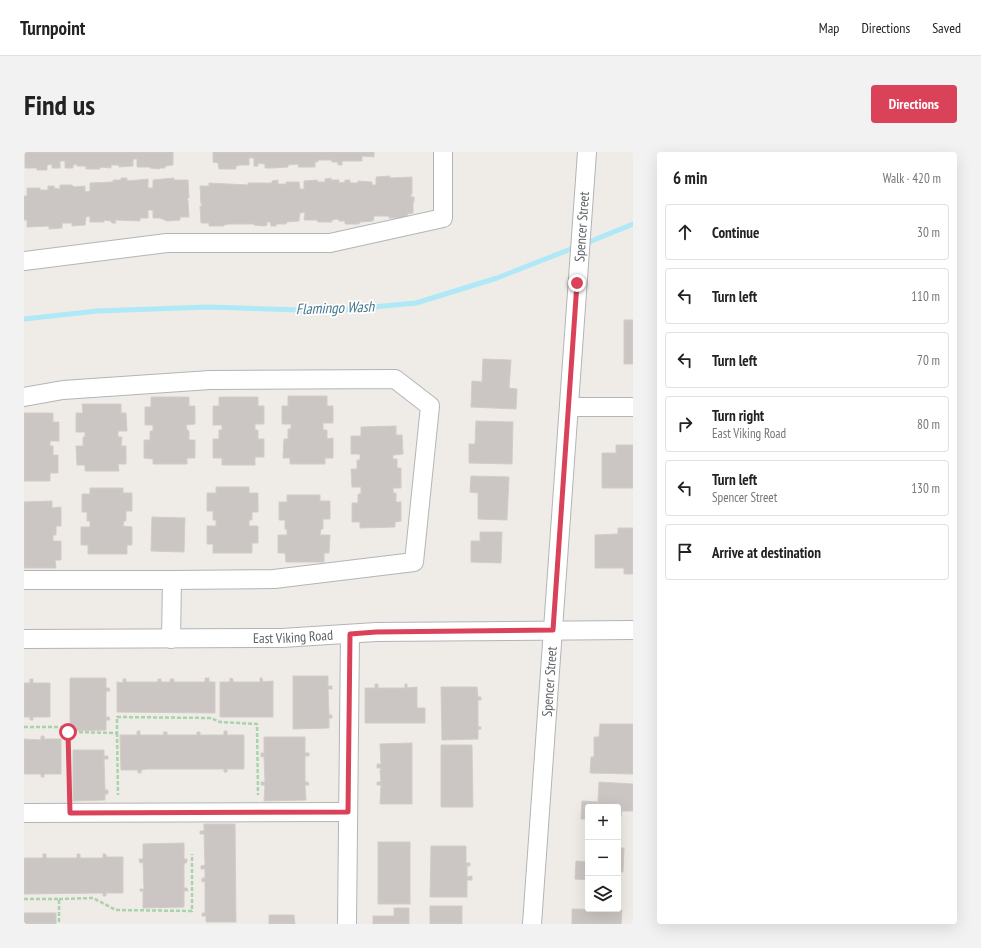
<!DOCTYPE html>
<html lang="en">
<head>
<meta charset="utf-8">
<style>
  :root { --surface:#fff; --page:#f2f2f2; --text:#222; --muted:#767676; --line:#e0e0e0; --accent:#da4259 }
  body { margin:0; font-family:"PT Sans Narrow",sans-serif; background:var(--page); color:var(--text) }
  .controls { position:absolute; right:12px; bottom:12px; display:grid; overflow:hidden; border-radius:4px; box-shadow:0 4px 16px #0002 }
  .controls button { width:36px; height:36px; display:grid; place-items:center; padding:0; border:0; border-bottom:1px solid var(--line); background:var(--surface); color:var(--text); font:20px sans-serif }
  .stop { position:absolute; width:12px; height:12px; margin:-9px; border:3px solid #da4259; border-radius:50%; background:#fff }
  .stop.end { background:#da4259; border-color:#fff; box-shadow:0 1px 4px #0008 }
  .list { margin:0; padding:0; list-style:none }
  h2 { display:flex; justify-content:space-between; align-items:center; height:52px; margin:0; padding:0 16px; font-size:17px }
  h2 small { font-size:13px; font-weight:400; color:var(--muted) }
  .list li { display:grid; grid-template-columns:26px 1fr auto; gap:12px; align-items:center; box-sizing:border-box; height:56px; margin:0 8px 8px; padding:0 8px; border:1px solid var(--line); border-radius:4px }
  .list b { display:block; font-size:15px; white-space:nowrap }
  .list p { margin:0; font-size:13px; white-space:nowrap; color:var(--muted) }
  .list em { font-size:13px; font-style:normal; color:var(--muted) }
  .icon { flex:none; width:22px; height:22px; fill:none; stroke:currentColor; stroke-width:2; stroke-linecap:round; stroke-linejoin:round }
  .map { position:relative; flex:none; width:609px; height:772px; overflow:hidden; border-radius:4px }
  header { display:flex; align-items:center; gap:24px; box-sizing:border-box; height:56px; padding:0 20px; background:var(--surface); border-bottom:1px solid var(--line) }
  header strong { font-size:19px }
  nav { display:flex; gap:22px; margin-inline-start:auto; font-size:14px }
  .intro { display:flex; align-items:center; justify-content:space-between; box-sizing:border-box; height:96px; padding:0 24px }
  h1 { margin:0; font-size:28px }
  .button { padding:10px 18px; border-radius:4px; background:var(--accent); color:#fff; font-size:14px; font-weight:700 }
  main { display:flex; gap:24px; padding:0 24px }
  aside { flex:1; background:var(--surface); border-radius:4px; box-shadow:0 4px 16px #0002 }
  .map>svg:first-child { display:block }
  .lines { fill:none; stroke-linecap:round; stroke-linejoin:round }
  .stream { stroke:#afe8f7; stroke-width:5 }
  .building { fill:#cbc6c3; stroke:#d3ccc6 }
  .minor-casing { stroke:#b2b5b8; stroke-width:20 }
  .path { stroke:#a8d3ab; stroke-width:2.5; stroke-dasharray:4 2; stroke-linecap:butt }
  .minor { stroke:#fff; stroke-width:18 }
  .route { stroke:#da4259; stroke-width:5 }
  .labels { text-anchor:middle; stroke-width:3.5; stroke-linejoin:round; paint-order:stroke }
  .street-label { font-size:14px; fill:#5e6366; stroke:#fff }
  .water-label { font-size:15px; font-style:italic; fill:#427990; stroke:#fff }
</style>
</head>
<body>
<header>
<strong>Turnpoint</strong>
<nav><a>Map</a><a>Directions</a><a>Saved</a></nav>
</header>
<div class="intro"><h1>Find us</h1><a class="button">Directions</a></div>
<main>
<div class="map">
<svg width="609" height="772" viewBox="0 0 609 772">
  <rect width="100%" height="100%" fill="#efebe7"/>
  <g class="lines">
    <g class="stream">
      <polyline points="560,92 609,72"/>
      <polyline points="0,167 73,159 185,155 306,159 392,151 473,126 552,95"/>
    </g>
  </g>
  <g class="building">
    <polygon points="1,0 149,0 149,13 141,14 141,16 136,16 135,17 126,16 126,15 113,15 113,7 109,7 109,14 95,15 95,13 87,13 87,16 76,15 76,17 62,17 62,14 53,14 53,12 49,13 49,16 41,16 41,9 36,9 36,16 28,16 28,12 23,13 23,18 13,18 13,16 1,16"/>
    <polygon points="189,0 350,0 350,5 338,4 338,9 318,9 318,13 314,13 314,10 308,10 307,8 294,8 294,10 291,10 291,15 274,15 275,12 264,13 264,15 248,16 241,16 241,12 234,11 234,14 230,14 230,6 225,6 225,13 216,13 212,14 212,17 195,17 194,11 189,10"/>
    <polygon points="366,24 365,26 388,25 388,42 387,42 387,45 390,45 390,49 389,51 389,61 383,62 384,66 375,67 375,66 365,66 365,64 350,64 349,69 336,70 336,71 334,72 321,72 321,69 315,69 314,67 308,68 308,70 294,70 293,68 280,68 281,60 276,61 275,69 263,70 262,72 252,72 252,74 247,74 246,70 243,70 243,73 240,74 230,73 230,72 205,72 200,73 200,74 185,74 185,71 177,71 176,54 178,54 178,52 177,52 176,34 185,34 185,31 224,33 224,31 248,31 248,29 254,28 254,32 262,32 262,30 275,30 276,37 280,37 280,29 293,28 294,30 301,30 301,27 307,26 307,28 315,28 315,31 321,30 321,28 326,28 326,31 334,31 334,29 348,30 348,33 352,33 352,25"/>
    <polygon points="97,26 103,26 103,29 124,27 124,36 129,36 129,28 150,26 150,28 164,28 165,46 163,46 164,49 165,65 156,65 156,68 143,69 136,66 129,66 129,58 124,58 124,66 116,66 116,69 91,68 92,71 88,71 87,69 80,68 80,70 66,70 66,64 62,65 61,73 48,74 48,71 38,71 38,76 25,77 25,74 3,75 3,68 0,68 0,44 3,44 3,36 16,36 16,38 24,38 24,34 30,34 30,36 36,37 36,33 48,33 50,35 61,34 61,40 66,39 66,31 89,30 89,28 97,28"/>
    <rect x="600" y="168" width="9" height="44"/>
    <polygon points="459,207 487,208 485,236 493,237 492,257 447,255 448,229 458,230"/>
    <polygon points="264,244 303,244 303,254 309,254 309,271 299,271 299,278 303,278 303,287 309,286 309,306 301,306 301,312 266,312 266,306 259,306 260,287 264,287 264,277 267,277 267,272 258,272 258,254 264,254"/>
    <polygon points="127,245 165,245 165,254 171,254 171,272 162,273 163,278 165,279 165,288 171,288 171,306 163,306 163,312 129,312 129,307 120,306 120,288 126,288 126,279 129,279 129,273 121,273 121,255 127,255"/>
    <polygon points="195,245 234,245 234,254 240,254 240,272 231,272 231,278 234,278 234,287 240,287 240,305 231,305 231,313 198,313 198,306 189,306 189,287 195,287 195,278 198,278 198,273 189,273 189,254 195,254"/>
    <polygon points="58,252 97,252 97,261 102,261 103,279 94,279 94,285 98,285 97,294 102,294 102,312 94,312 95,319 61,319 61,313 53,313 52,294 59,294 59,285 61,285 61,280 52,280 52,261 59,261"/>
    <polygon points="0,261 29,261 29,270 35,270 35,289 26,289 26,294 29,294 29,303 34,303 34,321 26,321 26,329 0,329"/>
    <polygon points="452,269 489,270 488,312 445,311 445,292 451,292"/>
    <polygon points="372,274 372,283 378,283 379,302 369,303 369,307 373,307 373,316 377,316 377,336 369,336 369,341 372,341 372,350 377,350 377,369 371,370 371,375 336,376 336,370 328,370 328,351 334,351 334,342 337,342 337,335 328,335 327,317 333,317 333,308 336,308 336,302 327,302 327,284 337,284 337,275"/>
    <polygon points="592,293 609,293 609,336 578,336 578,301 592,301"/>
    <polygon points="447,324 485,325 483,368 454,367 454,341 446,340"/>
    <polygon points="192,335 225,335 225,341 234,341 234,360 228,360 228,368 225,368 225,374 234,374 234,391 228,391 228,401 189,401 189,392 183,392 183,374 192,374 192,368 189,368 189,359 183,359 183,341 192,341"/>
    <polygon points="66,336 99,336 99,341 108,341 108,359 102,359 102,369 100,369 99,374 108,375 108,393 103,393 103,402 64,402 64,393 57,393 57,375 66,375 66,369 63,369 63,360 58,360 58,342 66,342"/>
    <polygon points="263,343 296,343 296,349 306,349 306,367 299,367 299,377 297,377 296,383 306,383 305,401 300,401 300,410 262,410 261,401 254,401 254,383 263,383 263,377 261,377 261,368 255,368 255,350 263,350"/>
    <polygon points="28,349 28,356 37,355 37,374 32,374 32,383 29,383 29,389 37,389 37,408 31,408 32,416 0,416 0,350"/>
    <polygon points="128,365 161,366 160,400 127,399"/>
    <polygon points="594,376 609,376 609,422 600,422 600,416 571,416 571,383 594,382"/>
    <polygon points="456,380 478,380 477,411 447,410 447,389 456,389"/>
    <polygon points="269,524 304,524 304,534 308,534 308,537 304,537 305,563 308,563 308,566 305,566 305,576 269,577"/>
    <polygon points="46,526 82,526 82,536 85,536 86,539 82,539 82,565 85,565 86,568 82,568 82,578 46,579"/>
    <polygon points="181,526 185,526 185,530 191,530 191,561 93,560 93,530 99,531 99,527 102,527 102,530 134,530 134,527 137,527 137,530 146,530 146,527 150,527 150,530 181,530"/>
    <polygon points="206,526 209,527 209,530 236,530 236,526 238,526 239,530 249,529 249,565 196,565 196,530 206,530"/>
    <polygon points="6,527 9,527 9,531 26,531 26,565 9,565 9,568 6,568 6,565 0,565 0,531 6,531"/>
    <polygon points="351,532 354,532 354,536 381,536 381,532 383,532 383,536 393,535 393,556 401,556 401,571 341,571 341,536 351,536"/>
    <polygon points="417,535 453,535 454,545 457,545 457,548 454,548 454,575 457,575 457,577 454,577 454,587 418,588"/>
    <polygon points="576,572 609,572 609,622 566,621 567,605 570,605 570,585 575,585"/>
    <polygon points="113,579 116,579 116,583 140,583 139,580 143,580 143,583 173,583 173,580 176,580 176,583 200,583 200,579 203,579 203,583 220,583 220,617 203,617 203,620 200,620 200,617 124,617 117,618 117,621 114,621 114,618 97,618 96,583 113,583"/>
    <polygon points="17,584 20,584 20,587 37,587 37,622 20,622 20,625 17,625 17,622 0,622 0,587 17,588"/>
    <polygon points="240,585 281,585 281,601 285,601 285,604 281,604 281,630 284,630 285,633 281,633 282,648 240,649 241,633 237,633 237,630 241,630 240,604 237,605 237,601 240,601"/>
    <polygon points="388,591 388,652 356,652 357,633 353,633 353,630 357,630 356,618 357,618 357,616 353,616 353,612 357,612 356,592"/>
    <polygon points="417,593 448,593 449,655 417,655"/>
    <polygon points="49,598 80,598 80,604 84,604 84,607 80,607 81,638 84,638 84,642 81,642 81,648 49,649"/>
    <polygon points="575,630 609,632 609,659 598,659 597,665 594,665 594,655 564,655 564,675 562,675 562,667 557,667 558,649 574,650"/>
    <polygon points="180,672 211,672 212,770 182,770 182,764 178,764 178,761 181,761 181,729 178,730 178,726 181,726 181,717 177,717 177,714 181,713 180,682 176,682 176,679 180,679"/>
    <rect x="354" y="690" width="32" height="62"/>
    <polygon points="160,691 160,707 163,707 163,710 160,712 160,736 163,736 164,739 160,739 160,755 119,756 119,739 116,739 116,737 120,737 119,710 116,711 115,707 119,707 119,692"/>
    <polygon points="407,694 442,694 442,711 446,711 446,714 443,714 443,725 448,724 448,728 443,728 443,745 406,745"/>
    <polygon points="594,696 600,696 599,720 594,720"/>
    <polygon points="19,702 22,702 22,706 53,706 53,702 56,702 56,706 79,706 79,702 82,702 82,705 99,705 99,741 82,741 82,744 79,744 79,741 0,742 0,706 19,706"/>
    <polygon points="552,709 564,710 564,728 551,727"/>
    <rect x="406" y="754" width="32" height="18"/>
    <polygon points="370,756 385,756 385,772 349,772 349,764 370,764"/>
    <polygon points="548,757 598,758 597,772 548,772"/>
    <rect x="0" y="761" width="32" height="11"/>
    <polygon points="245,763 270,763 271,772 245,772"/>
  </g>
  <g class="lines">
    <defs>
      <g id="minor">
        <polyline points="0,109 143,91 306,91 419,66 419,0"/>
        <polyline points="0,245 39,238 186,228 371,227 406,254 390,410 250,427 148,428"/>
        <polyline points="545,255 609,255"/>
        <polyline points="0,428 148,428 147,487"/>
        <path id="s1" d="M 0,487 L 258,486 L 352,480 L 609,478"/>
        <polyline points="0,661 324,660"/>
        <polyline points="323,772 326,482"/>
        <path id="s2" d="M 508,772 L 563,0"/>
      </g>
    </defs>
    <use href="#minor" class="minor-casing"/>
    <g class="path">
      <polyline points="0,575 42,575 42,580 93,581 93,565 187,566 196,570 233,572 234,643"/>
      <polyline points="44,580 45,644"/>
      <polyline points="93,581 94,643"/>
      <polyline points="0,747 35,747 35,772"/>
      <polyline points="35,747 69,746 92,758 168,759 168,702"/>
    </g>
    <use href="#minor" class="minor"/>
  </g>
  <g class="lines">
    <polyline class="route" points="44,580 46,661 324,660 326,482 352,480 529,478 553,131"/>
  </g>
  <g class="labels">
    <g class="street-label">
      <text dy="5" stroke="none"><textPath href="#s2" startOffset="699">Spencer Street</textPath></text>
      <text dy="5" stroke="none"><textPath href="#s1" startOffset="269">East Viking Road</textPath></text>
      <text dy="5" stroke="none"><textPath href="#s2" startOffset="243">Spencer Street</textPath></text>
    </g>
    <g class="water-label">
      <text transform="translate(311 156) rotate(-2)" y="5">Flamingo Wash</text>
    </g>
  </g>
</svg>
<div class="controls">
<button>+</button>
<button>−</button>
<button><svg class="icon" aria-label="layers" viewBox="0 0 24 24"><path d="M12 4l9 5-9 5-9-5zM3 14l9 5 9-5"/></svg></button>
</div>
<div class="stop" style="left:44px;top:580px"></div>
<div class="stop end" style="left:553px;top:131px"></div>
</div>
<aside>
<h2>6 min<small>Walk · 420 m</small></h2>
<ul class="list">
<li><svg class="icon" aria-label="ahead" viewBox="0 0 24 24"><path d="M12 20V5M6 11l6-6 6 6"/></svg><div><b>Continue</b></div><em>30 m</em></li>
<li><svg class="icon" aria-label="left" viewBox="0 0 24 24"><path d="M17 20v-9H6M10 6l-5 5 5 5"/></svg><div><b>Turn left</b></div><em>110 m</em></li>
<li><svg class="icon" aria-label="left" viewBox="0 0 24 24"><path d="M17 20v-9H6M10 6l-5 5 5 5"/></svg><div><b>Turn left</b></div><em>70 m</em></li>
<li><svg class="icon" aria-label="right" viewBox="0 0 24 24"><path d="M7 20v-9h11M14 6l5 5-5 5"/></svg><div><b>Turn right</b><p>East Viking Road</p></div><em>80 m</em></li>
<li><svg class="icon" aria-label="left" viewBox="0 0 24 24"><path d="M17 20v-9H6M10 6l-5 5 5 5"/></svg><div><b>Turn left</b><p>Spencer Street</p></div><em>130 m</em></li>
<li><svg class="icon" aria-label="arrive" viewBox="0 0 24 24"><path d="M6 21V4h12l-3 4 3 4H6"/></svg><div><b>Arrive at destination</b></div></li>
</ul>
</aside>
</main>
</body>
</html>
